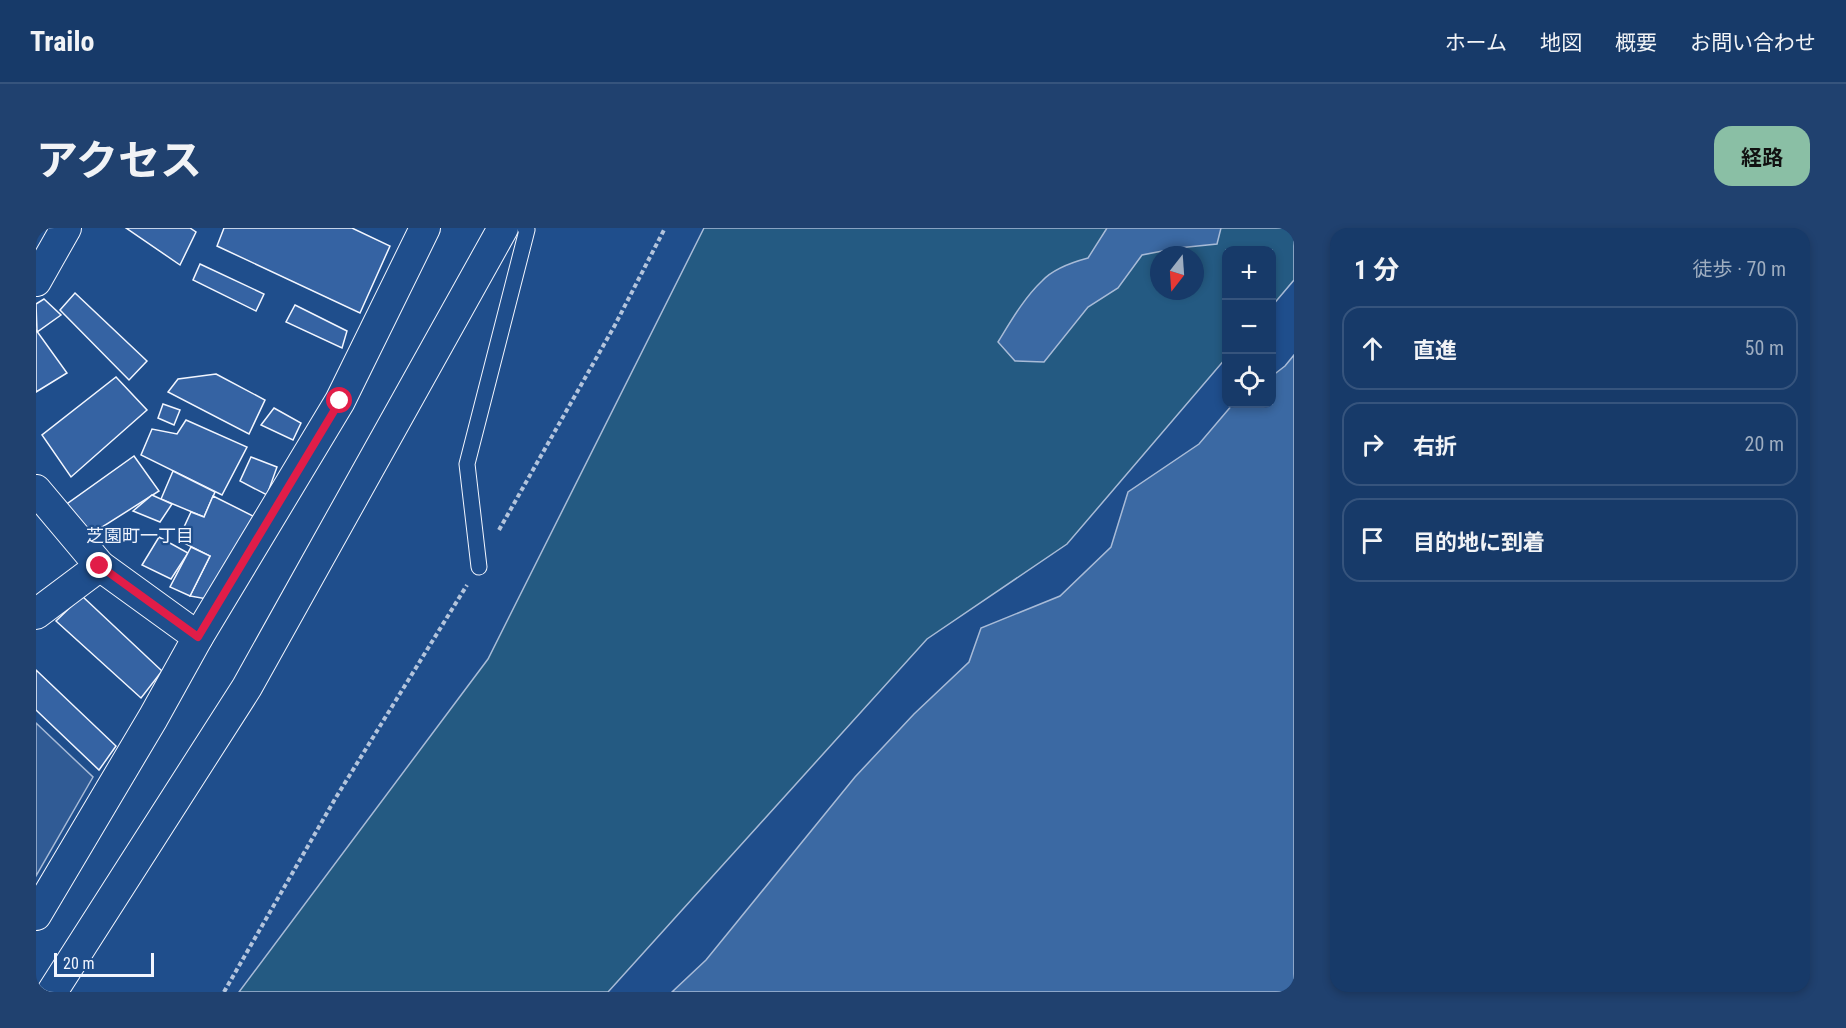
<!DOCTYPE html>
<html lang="ja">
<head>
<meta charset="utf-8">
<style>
  :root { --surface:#173a69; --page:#20416f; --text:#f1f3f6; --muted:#9eadc0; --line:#36547d; --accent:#8abfa5 }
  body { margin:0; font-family:"Roboto Condensed","Noto Sans JP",sans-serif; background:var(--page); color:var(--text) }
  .controls { position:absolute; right:18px; top:18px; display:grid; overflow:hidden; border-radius:12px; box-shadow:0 3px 9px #0003 }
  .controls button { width:54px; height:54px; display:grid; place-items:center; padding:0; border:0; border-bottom:2px solid var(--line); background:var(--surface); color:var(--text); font:30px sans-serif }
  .compass { position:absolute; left:1114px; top:18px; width:54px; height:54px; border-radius:50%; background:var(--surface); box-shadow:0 3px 9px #0003; rotate:197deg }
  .scale { position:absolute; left:18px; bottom:15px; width:100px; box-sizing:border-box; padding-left:6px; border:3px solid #f2f6ff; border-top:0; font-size:16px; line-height:21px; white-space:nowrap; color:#f2f6ff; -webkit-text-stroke:4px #1f4e8c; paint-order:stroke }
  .stop { position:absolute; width:18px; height:18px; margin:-14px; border:4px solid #e11d48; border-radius:50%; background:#fff }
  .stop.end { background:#e11d48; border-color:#fff; box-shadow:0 2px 6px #0008 }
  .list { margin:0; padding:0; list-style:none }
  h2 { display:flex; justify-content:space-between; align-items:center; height:78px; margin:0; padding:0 24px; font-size:26px }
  h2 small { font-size:20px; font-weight:400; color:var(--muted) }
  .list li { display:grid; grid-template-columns:39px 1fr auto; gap:18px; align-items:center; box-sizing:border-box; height:84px; margin:0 12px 12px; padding:0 12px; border:2px solid var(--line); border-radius:18px }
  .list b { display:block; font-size:22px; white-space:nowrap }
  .list em { font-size:20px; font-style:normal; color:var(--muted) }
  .icon { flex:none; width:33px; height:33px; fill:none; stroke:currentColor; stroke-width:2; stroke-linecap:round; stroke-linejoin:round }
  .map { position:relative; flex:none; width:1258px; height:764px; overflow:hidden; border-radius:18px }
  header { display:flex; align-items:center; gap:36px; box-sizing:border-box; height:84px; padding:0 30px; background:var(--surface); border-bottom:2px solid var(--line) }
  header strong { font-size:28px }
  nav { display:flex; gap:33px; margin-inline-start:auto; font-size:21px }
  .intro { display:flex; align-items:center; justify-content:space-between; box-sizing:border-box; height:144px; padding:0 36px }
  h1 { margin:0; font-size:42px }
  .button { padding:15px 27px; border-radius:18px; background:var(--accent); color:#111; font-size:21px; font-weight:700 }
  main { display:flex; gap:36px; padding:0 36px }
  aside { flex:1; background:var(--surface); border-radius:18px; box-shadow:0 3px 9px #0003 }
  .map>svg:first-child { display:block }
  .green { fill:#245a82; stroke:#a8bbd7; stroke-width:1.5; fill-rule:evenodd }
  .parking { fill:#305b95; stroke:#a8bbd7; stroke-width:1.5 }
  .water { fill:#3b69a3; stroke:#a8bbd7; stroke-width:1.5 }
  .building { fill:#3563a3; stroke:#f2f6ff; stroke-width:1.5 }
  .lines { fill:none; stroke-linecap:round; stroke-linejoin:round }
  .service-casing { stroke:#f2f6ff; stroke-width:17 }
  .minor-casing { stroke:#f2f6ff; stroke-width:32 }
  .path { stroke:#b3c4dc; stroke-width:4; stroke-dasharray:4.5 3; stroke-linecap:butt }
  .service { stroke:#1f4e8c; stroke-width:15 }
  .minor { stroke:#1f4e8c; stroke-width:30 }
  .route { stroke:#e11d48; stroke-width:8 }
  .labels { text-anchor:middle; stroke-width:4.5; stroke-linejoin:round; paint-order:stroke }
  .neighbourhood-label { font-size:18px; fill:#f2f6ff; stroke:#1f4e8c }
</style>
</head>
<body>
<header>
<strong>Trailo</strong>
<nav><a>ホーム</a><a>地図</a><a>概要</a><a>お問い合わせ</a></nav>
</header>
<div class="intro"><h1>アクセス</h1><a class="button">経路</a></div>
<main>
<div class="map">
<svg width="1258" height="764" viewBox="0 0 1258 764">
  <rect width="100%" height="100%" fill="#1f4e8c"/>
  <path class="green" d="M 668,0 L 1258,0 L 1258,52 L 1236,78 L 1236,22 L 1190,22 L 1190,130 L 1031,316 L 891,411 L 572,764 L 203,764 L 452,431 ZM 1123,27 L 1159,27 L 1159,63 L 1123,63 Z"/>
  <polygon class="parking" points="0,495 57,549 0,648"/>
  <g class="water">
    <path d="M 1071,0 L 1185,0 L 1181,16 L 1142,20 L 1106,27 L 1082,60 L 1052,79 L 1008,134 L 979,133 L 962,114 C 975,93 988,70 1006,53 C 1017,41 1037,34 1052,30 Z"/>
    <polygon points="1258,127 1258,764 636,764 670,732 819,549 878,486 933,434 945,400 1024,368 1075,319 1092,264 1163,216 1197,176 1236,176 1236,148 1249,138"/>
  </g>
  <g class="building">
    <polygon points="90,0 154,0 160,4 144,37"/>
    <polygon points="188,0 316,0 354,18 324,85 181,18"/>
    <polygon points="164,36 228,66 220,83 157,52"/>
    <polygon points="39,65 111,133 93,152 24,82"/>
    <polygon points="8,71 25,87 1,104 0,76"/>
    <polygon points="259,77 311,103 306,120 250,94"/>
    <polygon points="0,102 31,145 0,164"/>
    <polygon points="180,146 229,172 213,206 132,164 142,151"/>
    <polygon points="80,149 111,182 35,249 6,207"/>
    <polygon points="127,176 144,182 138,197 122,190"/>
    <polygon points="238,180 265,195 257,212 225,197"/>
    <polygon points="150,192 211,219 186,267 105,227 116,201 141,206"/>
    <polygon points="98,228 123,263 52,308 28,278"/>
    <polygon points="215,229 241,239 231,267 204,253"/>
    <polygon points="137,243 179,264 168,289 125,271"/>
    <polygon points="116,267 136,276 124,294 97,283"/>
    <polygon points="177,268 219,289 171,371 154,368 174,328 142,312 155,284 168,289"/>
    <polygon points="123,309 152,325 135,351 106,337"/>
    <polygon points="155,319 174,328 154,368 134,359"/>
    <polygon points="46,368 126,443 105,470 20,393"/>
    <polygon points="0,442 80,518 63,542 0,482"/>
  </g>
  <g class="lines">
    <defs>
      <polyline id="service" points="443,339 431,236 491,2 489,0"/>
      <g id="minor">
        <polyline points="0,53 30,0"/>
        <polyline points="0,262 64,338 162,409"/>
        <polyline points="0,386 64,338"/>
        <polyline points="0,687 117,490 162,409 304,173 389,0"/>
        <polyline points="16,764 211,459 467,0"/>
      </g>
    </defs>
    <use href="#service" class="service-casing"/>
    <use href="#minor" class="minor-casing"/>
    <g class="path">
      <polyline points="463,302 579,97 629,0"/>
      <polyline points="188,764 299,571 431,357"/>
    </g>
    <use href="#service" class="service"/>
    <use href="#minor" class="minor"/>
  </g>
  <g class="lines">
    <polyline class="route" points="64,338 162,409 304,173"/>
  </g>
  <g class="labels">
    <g class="neighbourhood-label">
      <text x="104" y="314">芝園町一丁目</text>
    </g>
  </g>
</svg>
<div class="controls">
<button>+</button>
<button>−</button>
<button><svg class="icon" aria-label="locate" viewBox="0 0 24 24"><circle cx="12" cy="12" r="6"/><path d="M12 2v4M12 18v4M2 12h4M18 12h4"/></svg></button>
</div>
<svg class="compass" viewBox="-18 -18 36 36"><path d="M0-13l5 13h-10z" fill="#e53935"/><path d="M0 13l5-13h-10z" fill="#9eadc0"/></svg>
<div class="scale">20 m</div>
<div class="stop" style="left:304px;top:173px"></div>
<div class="stop end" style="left:64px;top:338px"></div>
</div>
<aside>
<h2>1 分<small>徒歩 · 70 m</small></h2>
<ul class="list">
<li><svg class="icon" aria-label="ahead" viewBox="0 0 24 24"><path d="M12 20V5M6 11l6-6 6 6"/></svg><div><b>直進</b></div><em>50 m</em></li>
<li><svg class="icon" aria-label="right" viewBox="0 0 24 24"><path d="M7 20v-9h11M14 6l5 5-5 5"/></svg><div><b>右折</b></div><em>20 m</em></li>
<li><svg class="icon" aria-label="arrive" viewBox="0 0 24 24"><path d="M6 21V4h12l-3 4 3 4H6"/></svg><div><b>目的地に到着</b></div></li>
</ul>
</aside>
</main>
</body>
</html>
